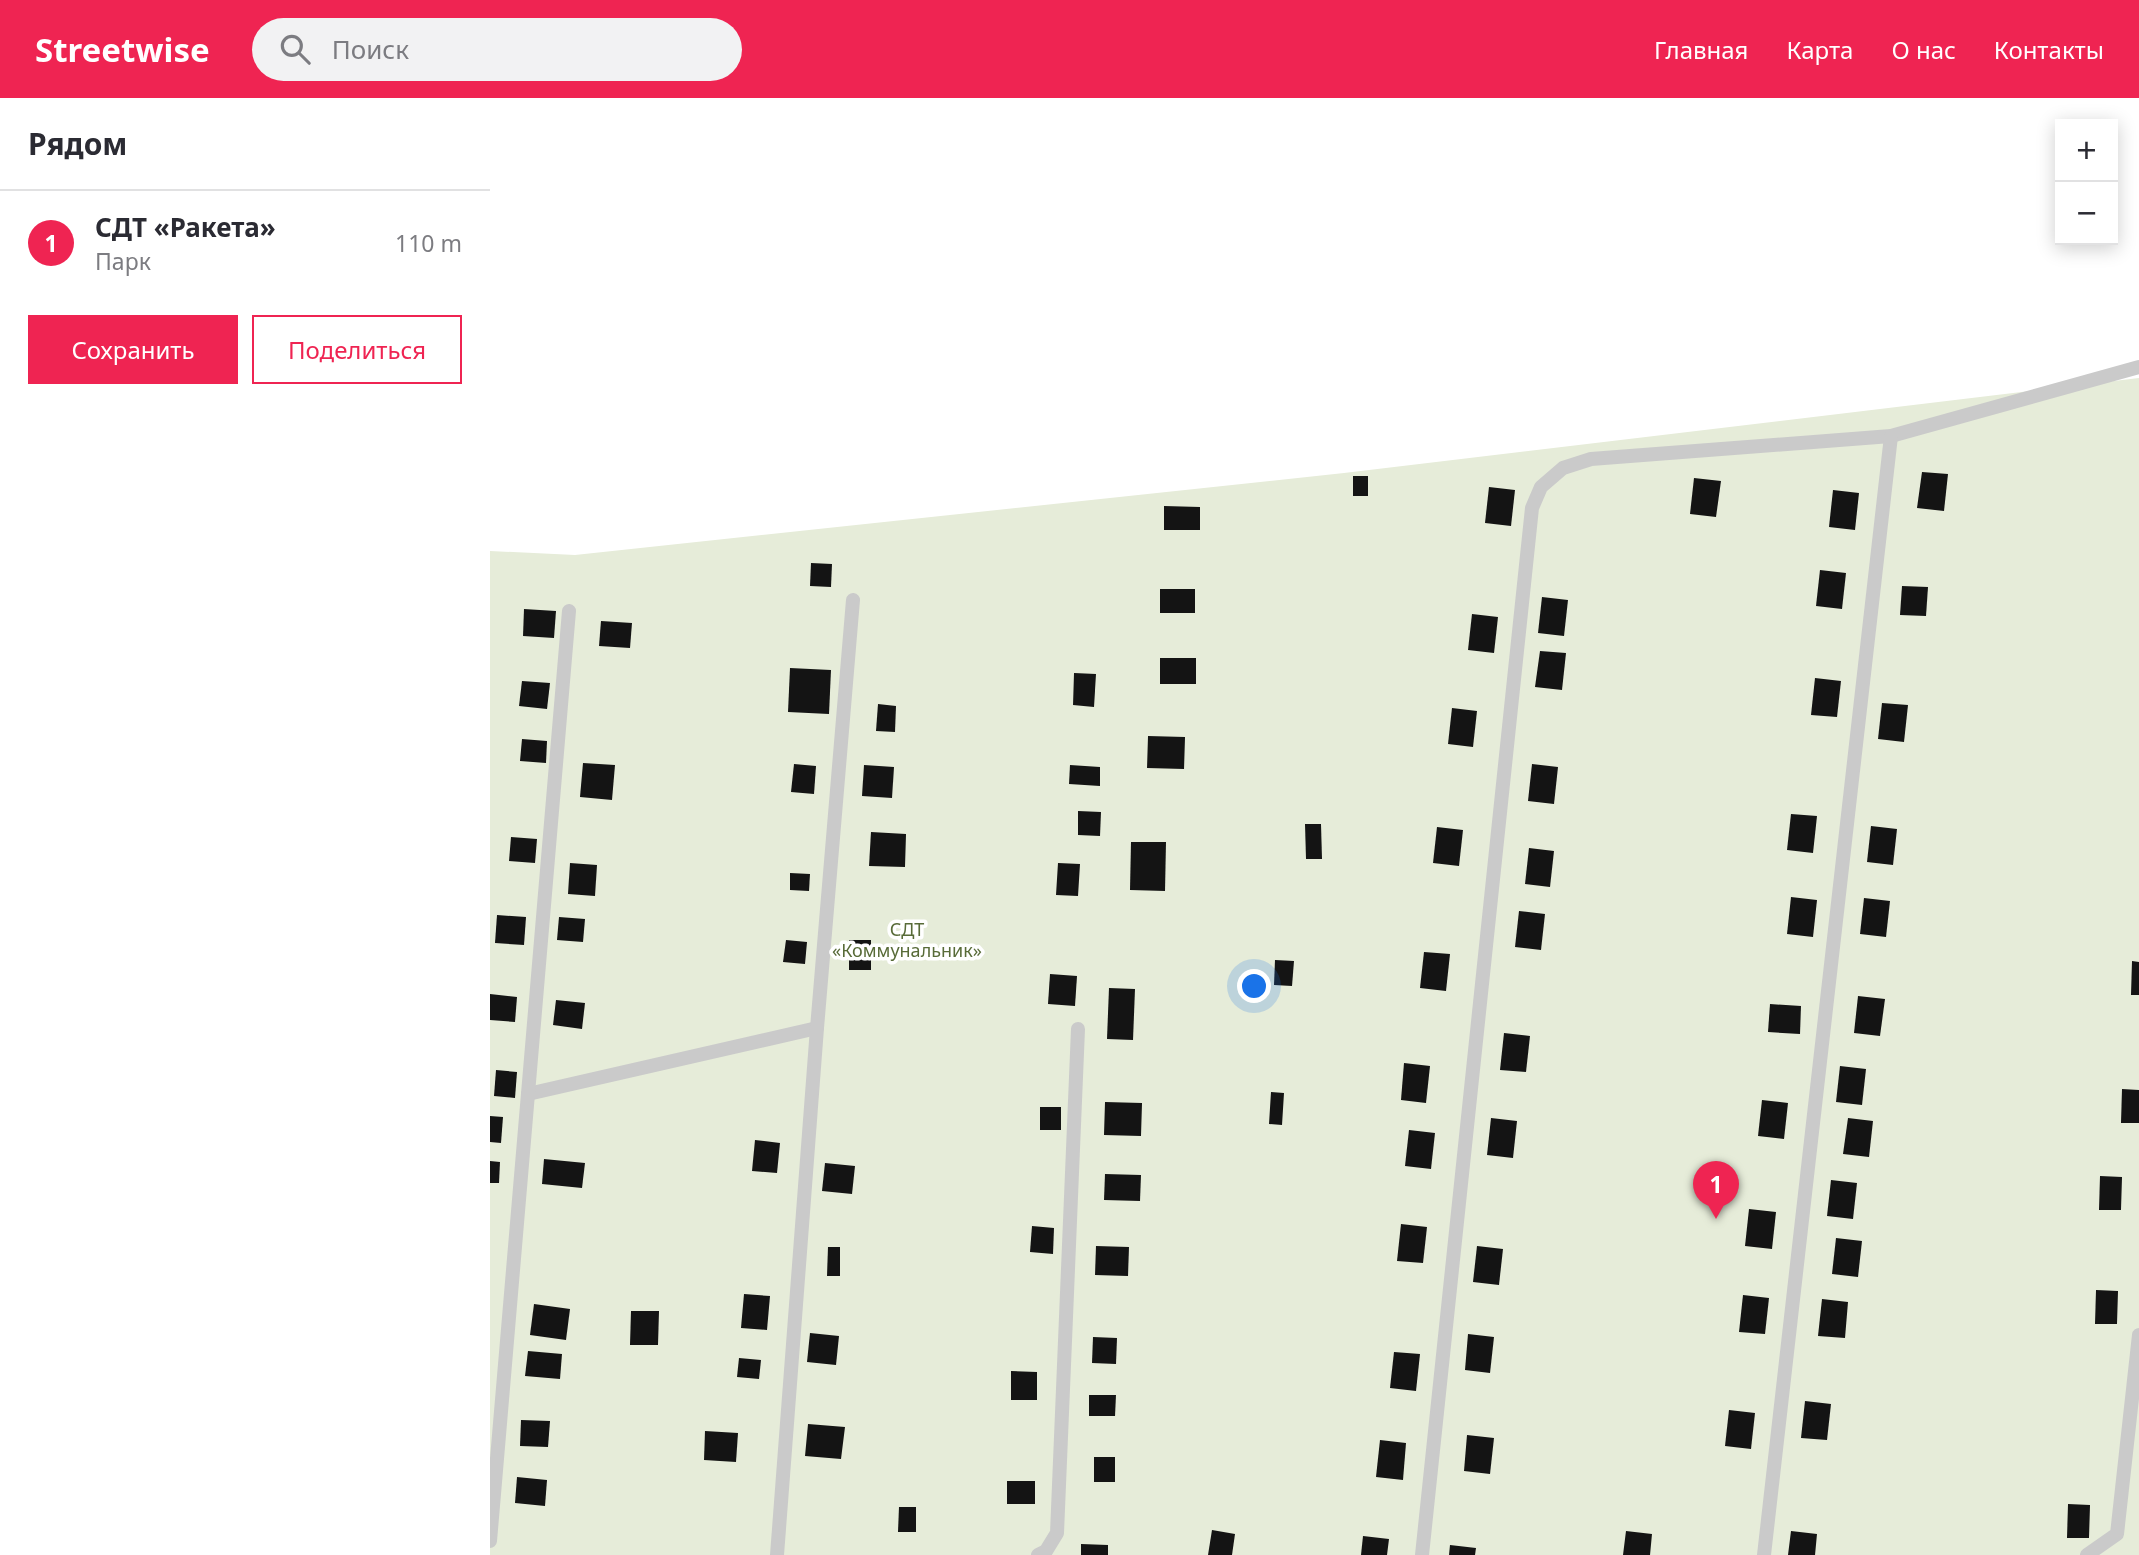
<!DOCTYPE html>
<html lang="ru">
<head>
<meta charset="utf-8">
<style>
  :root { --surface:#fff; --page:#f2f2f3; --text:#2b2b33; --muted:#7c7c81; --line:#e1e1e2; --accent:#ef2452 }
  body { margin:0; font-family:"Noto Sans",sans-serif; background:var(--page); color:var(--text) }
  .controls { position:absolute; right:21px; top:21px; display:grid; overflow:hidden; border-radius:0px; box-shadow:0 4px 18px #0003 }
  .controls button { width:63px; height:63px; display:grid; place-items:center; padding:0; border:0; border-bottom:2px solid var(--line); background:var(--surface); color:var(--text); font:35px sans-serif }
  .you { position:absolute; left:765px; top:889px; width:24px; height:24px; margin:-18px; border:5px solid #fff; border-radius:50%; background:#1a73e8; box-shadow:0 0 0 10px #1a73e833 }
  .badge { display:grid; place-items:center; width:46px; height:46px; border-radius:50%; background:var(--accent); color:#fff; font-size:23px; font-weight:700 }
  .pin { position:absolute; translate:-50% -58px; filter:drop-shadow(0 2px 4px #0008) }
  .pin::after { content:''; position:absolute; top:37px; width:24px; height:21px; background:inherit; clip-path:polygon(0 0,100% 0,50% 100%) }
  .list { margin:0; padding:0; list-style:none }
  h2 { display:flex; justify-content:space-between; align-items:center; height:91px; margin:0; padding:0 28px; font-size:30px }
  h2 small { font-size:23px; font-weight:400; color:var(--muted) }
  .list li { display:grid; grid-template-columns:46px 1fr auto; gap:21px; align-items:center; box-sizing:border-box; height:105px; padding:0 28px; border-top:2px solid var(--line) }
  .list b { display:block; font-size:26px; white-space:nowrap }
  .list p { margin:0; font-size:23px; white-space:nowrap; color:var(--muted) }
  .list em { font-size:23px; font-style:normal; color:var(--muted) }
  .actions { display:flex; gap:14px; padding:21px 28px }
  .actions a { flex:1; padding:16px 0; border:2px solid var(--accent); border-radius:0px; text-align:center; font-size:24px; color:var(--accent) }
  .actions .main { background:var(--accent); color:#fff }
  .icon { flex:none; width:38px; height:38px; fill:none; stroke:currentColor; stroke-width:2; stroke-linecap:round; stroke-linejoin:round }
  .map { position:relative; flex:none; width:1649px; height:1457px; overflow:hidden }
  header { display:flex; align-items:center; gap:42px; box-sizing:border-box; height:98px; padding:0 35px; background:var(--accent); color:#fff }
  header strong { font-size:33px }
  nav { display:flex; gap:38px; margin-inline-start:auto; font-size:24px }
  .search { width:490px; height:63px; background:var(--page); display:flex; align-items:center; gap:18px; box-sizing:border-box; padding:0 24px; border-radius:38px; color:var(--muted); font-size:26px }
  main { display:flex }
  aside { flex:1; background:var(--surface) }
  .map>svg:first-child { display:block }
  .green { fill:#e6ecd9 }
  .building { fill:#141414 }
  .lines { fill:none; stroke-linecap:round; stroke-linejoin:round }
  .service { stroke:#cacaca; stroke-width:14 }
  .labels { text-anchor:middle; stroke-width:7; stroke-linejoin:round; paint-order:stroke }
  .park-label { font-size:18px; fill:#586b38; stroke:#fff }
</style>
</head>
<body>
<header>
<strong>Streetwise</strong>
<div class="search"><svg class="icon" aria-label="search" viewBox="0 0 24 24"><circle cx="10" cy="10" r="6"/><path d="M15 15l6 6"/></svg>Поиск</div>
<nav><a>Главная</a><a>Карта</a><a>О нас</a><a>Контакты</a></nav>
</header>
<main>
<aside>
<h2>Рядом<small></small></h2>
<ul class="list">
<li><span class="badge">1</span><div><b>СДТ «Ракета»</b><p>Парк</p></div><em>110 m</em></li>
</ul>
<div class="actions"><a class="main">Сохранить</a><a>Поделиться</a></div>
</aside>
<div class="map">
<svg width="1649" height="1457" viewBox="0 0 1649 1457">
  <rect width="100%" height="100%" fill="#fff"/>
  <polygon class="green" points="1649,280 1649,1457 0,1457 0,453 85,457 854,375"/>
  <g class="building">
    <polygon points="1432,374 1458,376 1454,413 1427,410"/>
    <rect x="863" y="378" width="15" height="20"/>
    <polygon points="1204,380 1231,383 1226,419 1200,416"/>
    <polygon points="999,389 1025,392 1021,428 995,425"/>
    <polygon points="1343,392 1369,395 1365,432 1339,429"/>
    <polygon points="674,408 710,409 710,432 674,432"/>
    <polygon points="321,465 342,466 341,489 320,488"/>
    <polygon points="1330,472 1356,475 1352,511 1326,508"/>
    <polygon points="1412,488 1438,489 1436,518 1410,517"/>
    <rect x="670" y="491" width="35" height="24"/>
    <polygon points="1052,499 1078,502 1074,538 1048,535"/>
    <polygon points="34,511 66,513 64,540 33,538"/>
    <polygon points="982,516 1008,519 1004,555 978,552"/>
    <polygon points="111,523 142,525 140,550 109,548"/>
    <polygon points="1050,553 1076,555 1072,592 1045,589"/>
    <rect x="670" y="560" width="36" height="26"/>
    <polygon points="300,570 341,572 339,616 298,614"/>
    <polygon points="584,575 606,576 604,609 583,607"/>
    <polygon points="1325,580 1351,583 1347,619 1321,617"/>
    <polygon points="32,583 60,585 57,611 29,608"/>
    <polygon points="1392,605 1418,607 1414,644 1388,641"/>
    <polygon points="388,606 406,608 405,634 386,633"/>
    <polygon points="962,610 987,613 983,649 958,646"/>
    <polygon points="658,638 695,639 694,671 657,670"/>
    <polygon points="32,641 57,643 56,665 30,663"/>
    <polygon points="93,665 125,667 122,702 90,699"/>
    <polygon points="304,666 326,668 324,696 301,694"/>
    <polygon points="1042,666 1068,669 1064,706 1038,703"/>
    <polygon points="374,667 404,669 402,700 372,698"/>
    <polygon points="580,667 610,669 610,688 579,686"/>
    <polygon points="588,713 611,714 610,738 588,737"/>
    <polygon points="1301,716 1327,718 1323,755 1297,752"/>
    <polygon points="815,726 831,726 832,761 816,761"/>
    <polygon points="1381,728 1407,731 1403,767 1377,764"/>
    <polygon points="947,729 973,732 969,768 943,765"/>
    <polygon points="381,734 416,736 415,769 379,768"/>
    <polygon points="21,739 47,741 45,765 19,763"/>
    <polygon points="641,744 676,744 675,793 640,792"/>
    <polygon points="1039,750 1064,753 1060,789 1035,786"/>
    <polygon points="80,765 107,767 105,798 78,796"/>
    <polygon points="568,765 590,766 588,798 566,797"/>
    <polygon points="300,775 320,776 319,793 300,792"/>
    <polygon points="1301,799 1327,802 1323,839 1297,836"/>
    <polygon points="1374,800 1400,803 1396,839 1370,836"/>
    <polygon points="1029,813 1055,816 1051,852 1025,849"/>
    <polygon points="7,817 36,819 34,847 5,845"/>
    <polygon points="69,819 95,821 93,844 67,842"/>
    <polygon points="296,842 317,844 315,866 293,864"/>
    <rect x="359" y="842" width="22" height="30"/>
    <polygon points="934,854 960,856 956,893 930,890"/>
    <polygon points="785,862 804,863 802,888 784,887"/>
    <polygon points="1642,863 1649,864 1649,897 1641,897"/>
    <polygon points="560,876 587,878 585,908 558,906"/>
    <polygon points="619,890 645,891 643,942 617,941"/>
    <polygon points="0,896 27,899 25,924 0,922"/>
    <polygon points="1368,898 1395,901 1390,938 1364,935"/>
    <polygon points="66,902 95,905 92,931 63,927"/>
    <polygon points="1280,906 1311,908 1310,936 1278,934"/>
    <polygon points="1014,935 1040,938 1036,974 1010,972"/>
    <polygon points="914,965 940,968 936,1005 911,1002"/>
    <polygon points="1350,968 1376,971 1372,1007 1346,1004"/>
    <polygon points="6,972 27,974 25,1000 4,998"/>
    <polygon points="1632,991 1649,992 1649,1025 1631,1025"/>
    <polygon points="781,994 794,995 792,1027 779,1026"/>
    <polygon points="1272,1002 1298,1005 1294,1041 1268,1038"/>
    <polygon points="615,1004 652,1005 651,1038 614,1037"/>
    <rect x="550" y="1009" width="21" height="23"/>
    <polygon points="0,1018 13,1019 11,1045 0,1044"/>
    <polygon points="1001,1020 1027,1023 1023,1060 997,1057"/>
    <polygon points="1358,1020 1383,1023 1379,1059 1353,1056"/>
    <polygon points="919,1032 945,1035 941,1071 915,1068"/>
    <polygon points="265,1042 290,1045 287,1075 262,1073"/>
    <polygon points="54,1061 95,1065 92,1090 52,1086"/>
    <polygon points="0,1063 10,1064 9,1085 0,1085"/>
    <polygon points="335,1065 365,1068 362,1096 332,1093"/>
    <polygon points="615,1076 651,1077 650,1103 614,1102"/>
    <polygon points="1610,1078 1632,1079 1631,1112 1609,1112"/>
    <polygon points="1341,1082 1367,1085 1363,1121 1337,1118"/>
    <polygon points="1259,1111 1286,1114 1282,1151 1255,1148"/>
    <polygon points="911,1126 937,1129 933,1165 907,1163"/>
    <polygon points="542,1128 564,1130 563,1156 540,1154"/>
    <polygon points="1346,1140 1372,1143 1368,1179 1342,1176"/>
    <polygon points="606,1148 639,1149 638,1178 605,1177"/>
    <polygon points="987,1148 1013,1151 1009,1187 983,1184"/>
    <polygon points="338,1149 350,1149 350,1178 337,1178"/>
    <polygon points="1606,1192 1628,1193 1627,1226 1605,1226"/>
    <polygon points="254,1196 280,1198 277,1232 251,1230"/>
    <polygon points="1253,1197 1279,1200 1275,1236 1249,1234"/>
    <polygon points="1332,1201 1358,1204 1355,1240 1328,1238"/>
    <polygon points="44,1206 80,1211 76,1242 40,1237"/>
    <polygon points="141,1213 169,1213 168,1247 140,1247"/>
    <polygon points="320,1235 349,1238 346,1267 317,1264"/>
    <polygon points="978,1236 1004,1239 1000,1275 975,1272"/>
    <polygon points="603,1239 627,1240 626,1266 602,1265"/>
    <polygon points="38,1253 72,1256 70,1281 35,1278"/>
    <polygon points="904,1254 930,1256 926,1293 900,1290"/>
    <polygon points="249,1260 271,1262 269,1281 247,1279"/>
    <polygon points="521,1273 547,1274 547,1302 521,1302"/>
    <polygon points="599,1297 626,1297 625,1318 599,1318"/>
    <polygon points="1315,1303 1341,1306 1337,1342 1311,1340"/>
    <polygon points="1239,1312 1265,1315 1261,1351 1235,1348"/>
    <polygon points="31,1322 60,1323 58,1349 30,1348"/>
    <polygon points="318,1326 355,1329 351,1361 315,1358"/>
    <polygon points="215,1333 248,1335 246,1364 214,1362"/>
    <polygon points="977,1337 1004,1340 1000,1376 974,1373"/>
    <polygon points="890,1342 916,1345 913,1382 886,1379"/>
    <rect x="604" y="1359" width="21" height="25"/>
    <polygon points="27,1379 57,1382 55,1408 25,1405"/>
    <rect x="517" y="1383" width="28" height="23"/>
    <polygon points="1578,1406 1600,1407 1599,1440 1577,1440"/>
    <polygon points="409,1409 426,1409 426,1434 408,1434"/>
    <polygon points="722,1432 745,1436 742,1457 718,1457"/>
    <polygon points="1136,1433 1162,1436 1160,1457 1133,1457"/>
    <polygon points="1301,1433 1327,1436 1325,1457 1298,1457"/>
    <polygon points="873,1438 899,1441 897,1457 871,1457"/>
    <polygon points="591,1446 618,1447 618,1457 591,1457"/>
    <polygon points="960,1447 986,1450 985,1457 959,1457"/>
  </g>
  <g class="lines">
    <g class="service">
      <polyline points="38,996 327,930"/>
      <polyline points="0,1443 79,513"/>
      <polyline points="287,1457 327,930 363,502"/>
      <polyline points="548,1457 556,1453 567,1435 588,931"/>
      <polyline points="932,1457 1042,410 1051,389 1073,370 1101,361 1401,338 1649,269"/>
      <polyline points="1274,1457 1401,338"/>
      <polyline points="1597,1457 1627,1436 1649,1237"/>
    </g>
  </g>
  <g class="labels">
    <g class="park-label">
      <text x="417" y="838">СДТ<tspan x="417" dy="21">«Коммунальник»</tspan></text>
    </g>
  </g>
</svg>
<div class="controls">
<button>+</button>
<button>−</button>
</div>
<div class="you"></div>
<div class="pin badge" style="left:1226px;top:1121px">1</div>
</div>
</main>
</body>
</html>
